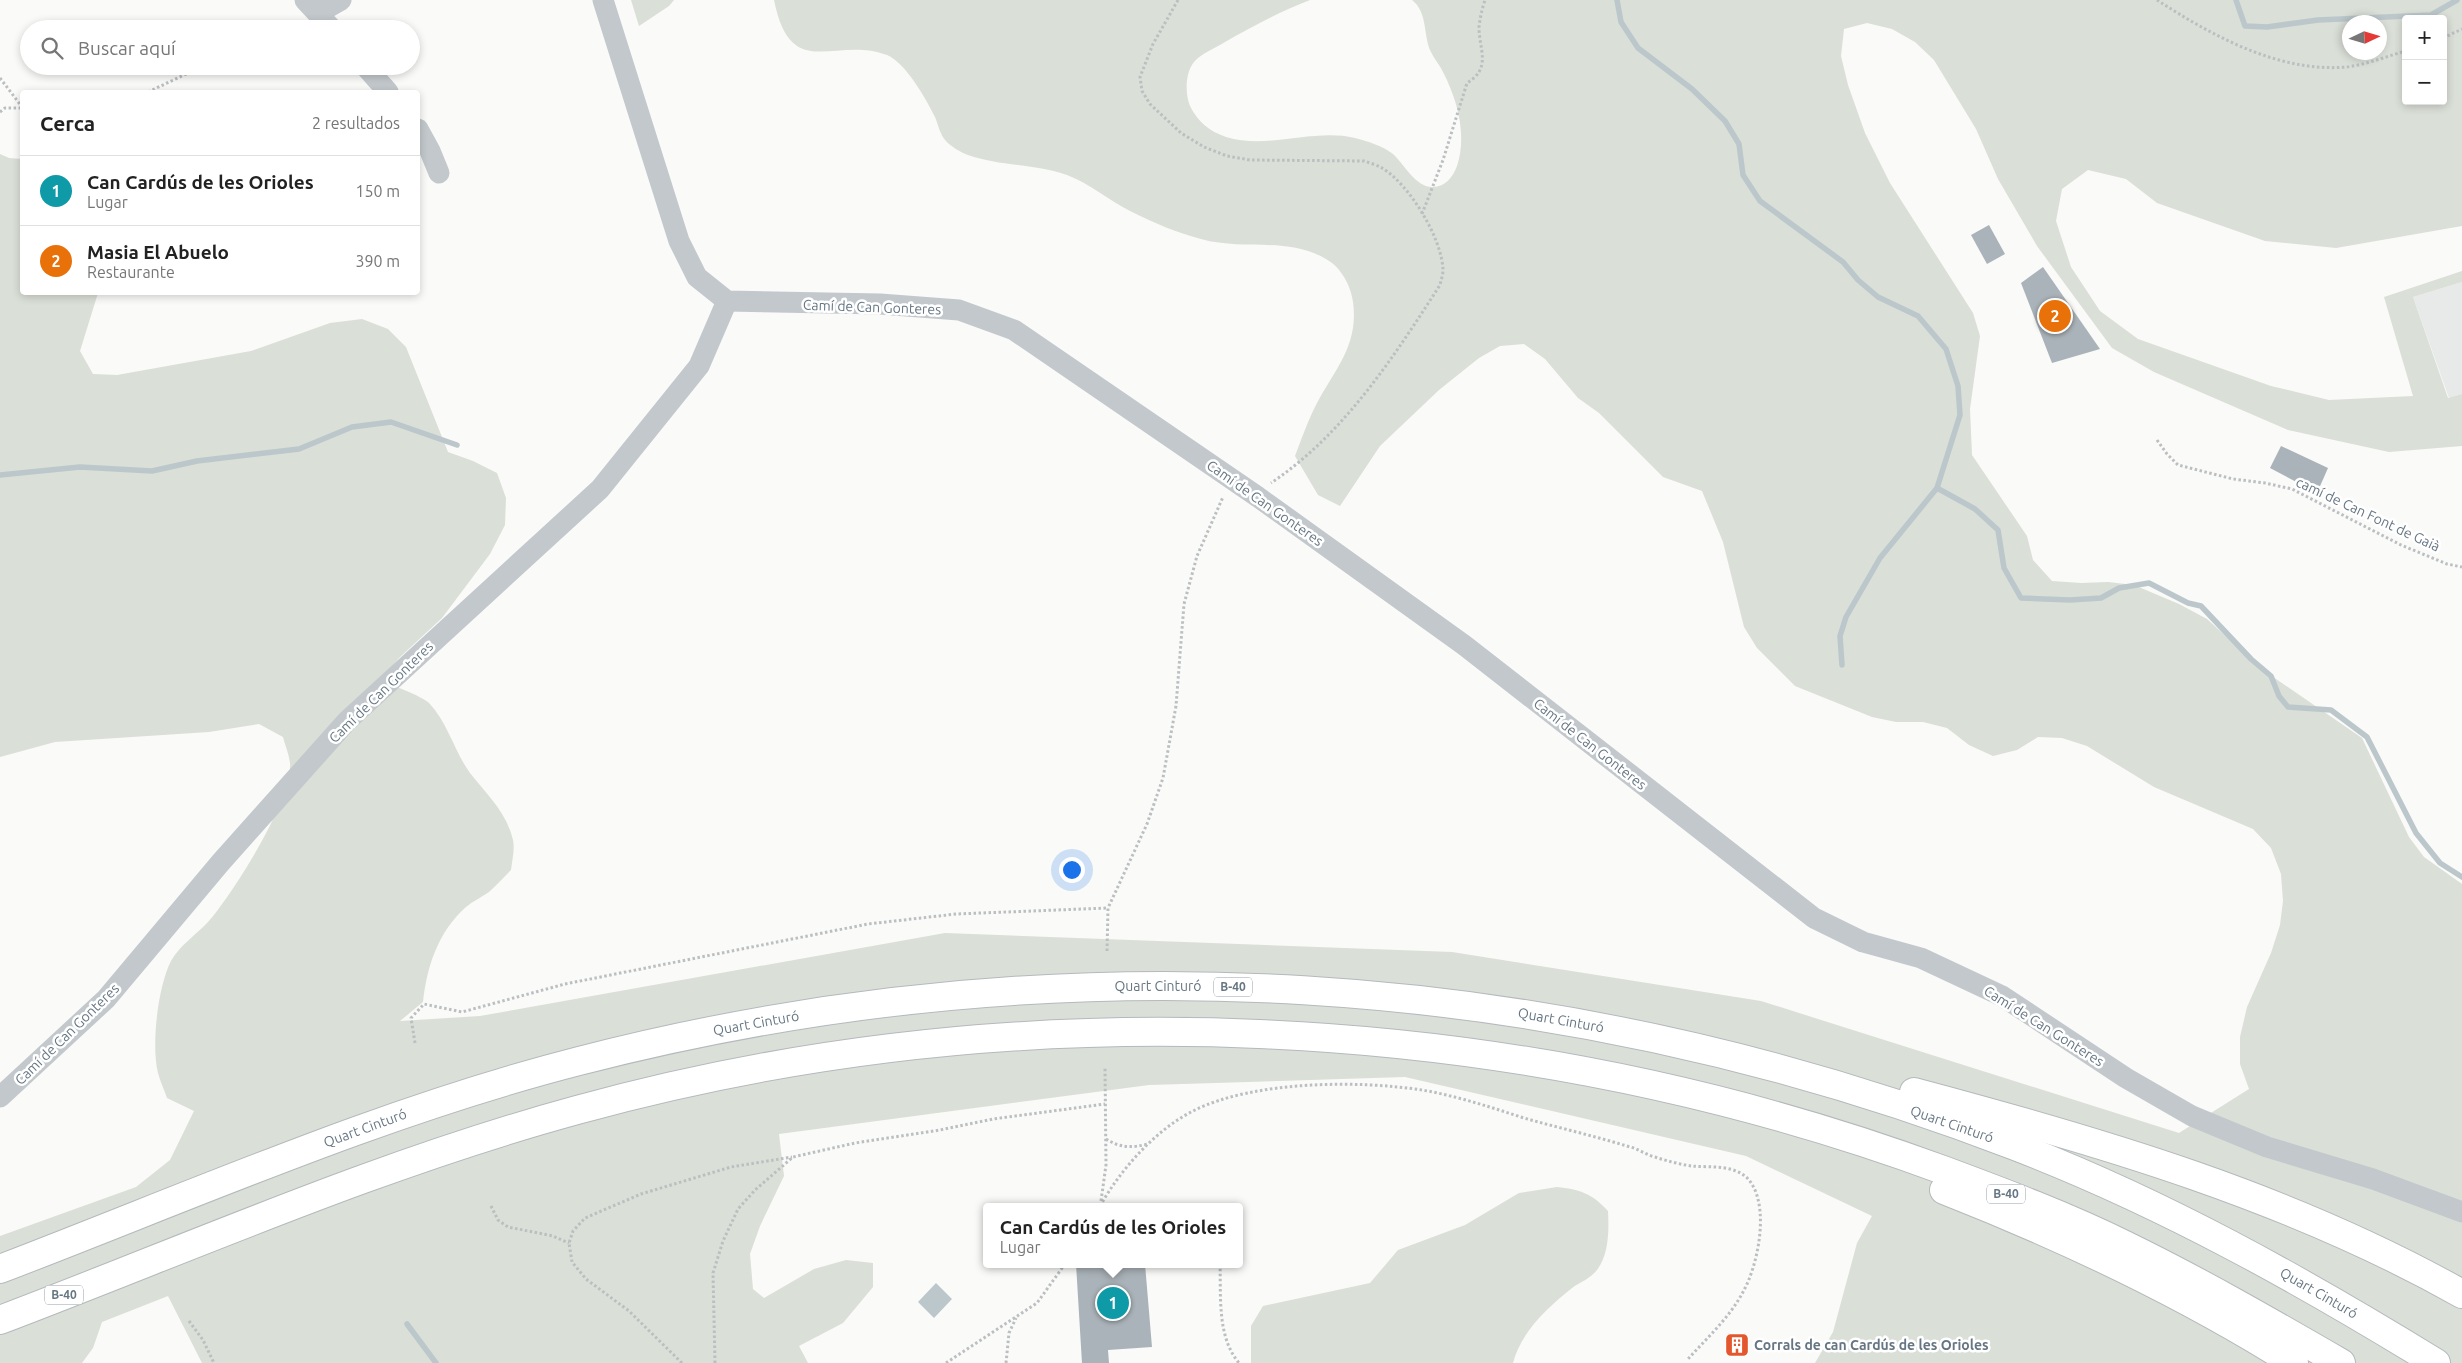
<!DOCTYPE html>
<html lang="es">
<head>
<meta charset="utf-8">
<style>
  :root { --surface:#fff; --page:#f2f2f2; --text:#222; --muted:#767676; --line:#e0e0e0; --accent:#0f766e }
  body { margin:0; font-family:Ubuntu,sans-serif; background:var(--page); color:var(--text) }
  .controls { position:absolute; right:15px; top:15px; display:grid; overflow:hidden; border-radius:5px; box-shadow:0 2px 8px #0003 }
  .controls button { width:45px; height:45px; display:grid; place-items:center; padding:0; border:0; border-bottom:1px solid var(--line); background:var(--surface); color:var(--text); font:25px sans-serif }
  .compass { position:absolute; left:2342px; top:15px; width:45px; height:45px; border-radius:50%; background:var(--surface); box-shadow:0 2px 8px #0003; rotate:86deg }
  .you { position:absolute; left:1071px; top:869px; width:18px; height:18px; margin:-12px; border:4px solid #fff; border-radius:50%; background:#1a73e8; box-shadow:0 0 0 8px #1a73e833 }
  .badge { display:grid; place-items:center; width:32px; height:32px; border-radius:50%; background:var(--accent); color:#fff; font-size:16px; font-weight:700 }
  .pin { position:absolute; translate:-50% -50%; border:2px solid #fff; box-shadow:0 1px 5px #0006 }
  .popup { position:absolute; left:983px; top:1203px; width:260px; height:65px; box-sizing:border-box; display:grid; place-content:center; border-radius:5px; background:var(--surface); filter:drop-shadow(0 1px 4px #0005); font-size:16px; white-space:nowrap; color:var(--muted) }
  .popup b { font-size:19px; color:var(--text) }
  .popup::after { content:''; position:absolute; left:50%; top:100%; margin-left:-10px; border:10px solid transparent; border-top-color:var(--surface) }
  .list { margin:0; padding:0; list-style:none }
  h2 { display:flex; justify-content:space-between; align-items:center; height:65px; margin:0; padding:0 20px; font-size:21px }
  h2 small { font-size:16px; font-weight:400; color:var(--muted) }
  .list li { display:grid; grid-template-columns:32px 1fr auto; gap:15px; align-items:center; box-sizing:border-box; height:70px; padding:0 20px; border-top:1px solid var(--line) }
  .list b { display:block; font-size:19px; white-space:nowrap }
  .list p { margin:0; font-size:16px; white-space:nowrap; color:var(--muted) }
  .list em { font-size:16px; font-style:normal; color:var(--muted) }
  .icon { flex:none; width:28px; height:28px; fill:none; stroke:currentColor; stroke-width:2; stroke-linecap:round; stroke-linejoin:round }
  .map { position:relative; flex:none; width:2462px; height:1363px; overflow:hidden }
  .search { position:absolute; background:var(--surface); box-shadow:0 2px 8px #0003; left:20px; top:20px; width:400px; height:55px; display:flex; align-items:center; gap:12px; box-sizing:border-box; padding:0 18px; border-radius:28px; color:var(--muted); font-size:19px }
  .panel { position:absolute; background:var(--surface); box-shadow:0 2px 8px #0003; left:20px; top:90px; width:400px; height:205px; border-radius:5px }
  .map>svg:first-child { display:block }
  .built { fill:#e8e9e9 }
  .green { fill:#dadfd7; fill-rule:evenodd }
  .water { fill:#bbc7cb }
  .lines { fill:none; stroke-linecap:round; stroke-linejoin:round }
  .stream { stroke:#bbc7cb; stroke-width:5.5 }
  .building { fill:#aab3b9 }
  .highway-casing { stroke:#b4b9bd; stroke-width:30 }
  .path { stroke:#bbbfc2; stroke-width:3; stroke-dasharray:2.5 2.5; stroke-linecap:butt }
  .minor { stroke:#c3c8cc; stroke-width:21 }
  .highway { stroke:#fff; stroke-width:28 }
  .labels { text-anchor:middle; stroke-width:5; stroke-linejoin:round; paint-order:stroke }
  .shield { fill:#fff; stroke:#939fa8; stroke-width:1 }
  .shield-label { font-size:12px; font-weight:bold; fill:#657683 }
  .street-label { font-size:14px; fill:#657683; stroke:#fff }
  .poi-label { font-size:14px; font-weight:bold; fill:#657683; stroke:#fff; text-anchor:start }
</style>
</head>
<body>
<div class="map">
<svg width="2462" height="1363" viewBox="0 0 2462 1363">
  <rect width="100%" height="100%" fill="#fafaf8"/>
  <polygon class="built" points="2462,282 2462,394 2449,398 2413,297"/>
  <g class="green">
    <polygon points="631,0 674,0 669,6 639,26"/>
    <path d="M 774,0 L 1310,0 C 1279,12 1253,26 1225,42 C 1214,49 1202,53 1194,62 C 1185,73 1185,94 1190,106 C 1198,122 1209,131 1226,137 C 1268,150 1313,128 1355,138 C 1367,141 1383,146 1393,154 C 1404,164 1416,188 1433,187 C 1445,187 1453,177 1457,166 C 1467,136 1458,101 1443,72 C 1440,65 1434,59 1431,52 C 1423,36 1428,12 1412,0 L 2462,0 L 2462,226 L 2336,248 L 2265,241 L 2157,203 L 2126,179 L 2088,170 L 2062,189 L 2056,221 L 2071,267 L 2100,311 L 2138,339 L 2271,386 L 2329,400 L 2413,396 L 2384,297 L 2462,271 L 2462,282 L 2413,297 L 2448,398 L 2462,394 L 2462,446 L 2389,452 L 2288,430 L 2154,372 L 2112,348 L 2037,246 L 1998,179 L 1976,129 L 1934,60 L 1915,42 L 1892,29 L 1867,23 L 1844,29 L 1841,56 L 1848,85 L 1865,133 L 1890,183 L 1973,313 L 1980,336 L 1970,409 L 1972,455 L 2027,536 L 2033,560 L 2052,581 L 2081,583 L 2108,582 L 2134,585 L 2179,604 L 2207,619 L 2263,670 L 2362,738 L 2409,837 L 2424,857 L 2462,884 L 2462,1363 L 1815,1363 L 1833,1332 L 1857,1243 L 1872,1216 L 1746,1156 L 1405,1077 L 1149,1085 L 779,1134 L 784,1176 L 760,1226 L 750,1254 L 753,1289 L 764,1298 L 814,1269 L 846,1260 L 873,1263 L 873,1287 L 843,1323 L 799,1346 L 808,1363 L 202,1363 L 168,1296 L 102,1322 L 93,1348 L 82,1363 L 0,1363 L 0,1236 L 136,1187 L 170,1160 L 194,1111 L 167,1098 C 164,1089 160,1081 158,1073 C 151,1045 158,986 171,961 C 180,945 196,935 208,922 C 232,895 293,799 290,763 C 289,754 285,745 283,737 L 259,724 L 209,732 L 55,742 L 0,757 L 0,154 L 9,158 L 22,159 L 22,292 L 98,293 L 80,351 L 93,374 L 117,375 L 251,351 L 330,323 L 362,319 L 388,329 L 406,347 L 448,452 L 473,461 L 497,473 L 506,498 L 505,525 L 490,554 L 442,618 L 399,658 L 380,680 C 393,686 420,695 429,703 C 448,723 454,751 470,773 C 487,795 506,811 513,840 C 515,849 512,861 511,870 C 504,877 497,885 489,892 C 482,897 473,901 466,907 C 438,932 427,966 423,1002 L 400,1021 L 480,1016 L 945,933 L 1452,952 L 1761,1001 L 2179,1133 L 2249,1089 L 2240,1064 L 2240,1037 L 2247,1007 L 2271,953 L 2280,925 L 2283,901 L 2281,874 L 2271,848 L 2253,829 L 2154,787 L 2087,746 L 2062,738 L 2038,737 L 2017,750 L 1993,756 L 1969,745 L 1947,728 L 1923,722 L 1896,722 L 1872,717 L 1795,686 L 1757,648 L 1744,627 L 1723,542 L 1702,491 L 1663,477 L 1599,413 L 1578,398 L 1545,359 L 1524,344 L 1500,346 L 1479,358 L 1439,390 L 1380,446 L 1340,506 L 1318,495 L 1295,456 C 1302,438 1308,420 1317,403 C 1335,369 1359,345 1353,302 C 1351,286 1341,267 1326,259 C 1287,236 1243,251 1201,239 C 1178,233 1154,223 1132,212 C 1109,201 1091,184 1067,175 C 1035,164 999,166 968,155 C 962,153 950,146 946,141 C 940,135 938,124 935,117 C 926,99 906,63 887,55 C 834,35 791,84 774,0 ZM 2406,19 L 2443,19 L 2443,101 L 2406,101 ZM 2350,22 L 2380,22 L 2380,52 L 2350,52 Z"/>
    <path d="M 1557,1187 C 1579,1189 1593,1194 1608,1211 C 1609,1230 1609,1254 1597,1270 C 1590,1279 1580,1282 1572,1288 C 1547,1308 1521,1332 1513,1363 L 1251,1363 L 1251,1326 L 1263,1306 L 1370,1283 L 1398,1250 L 1465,1225 L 1519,1193 Z"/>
  </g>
  <polygon class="water" points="936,1283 952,1299 934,1318 918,1302"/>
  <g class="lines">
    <g class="stream">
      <polyline points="1617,0 1621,22 1638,48 1692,89 1725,121 1739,144 1743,175 1760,201 1843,262 1858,280 1878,297 1918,316 1946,349 1958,386 1960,415 1937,488 1975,509 1998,530 2004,568 2021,598 2070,600 2101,598 2119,588 2149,583 2188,603 2201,606 2251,659 2271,676 2279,696 2288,707 2331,710 2367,737 2416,833 2440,863 2462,877"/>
      <polyline points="2236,0 2245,26 2267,27 2318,20 2431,15 2457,0"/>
      <polyline points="0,475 80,467 152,471 197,461 299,449 352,427 391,422 457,445"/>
      <polyline points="1842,665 1840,636 1846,617 1880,558 1937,488"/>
      <polyline points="407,1324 436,1363"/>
    </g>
  </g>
  <g class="building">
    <polygon points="1989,225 2005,254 1987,264 1971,235"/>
    <polygon points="2043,267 2100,349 2052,363 2021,283"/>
    <polygon points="2281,446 2328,468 2317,493 2270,468"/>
    <polygon points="1076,1264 1145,1264 1152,1347 1108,1350 1109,1363 1082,1363"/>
  </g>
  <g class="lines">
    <defs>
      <g id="highway">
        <path d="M 1914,1092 C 2102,1142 2292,1198 2462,1294"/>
        <path d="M 1944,1190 C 2066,1238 2183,1293 2294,1363"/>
        <path d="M 0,1269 C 191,1196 380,1112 579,1061 C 1059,937 1553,968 2015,1146 C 2163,1203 2301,1280 2436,1363"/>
        <path d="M 0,1320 C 192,1247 379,1164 577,1110 C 1023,987 1511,1011 1943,1170 C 2005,1193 2066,1216 2125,1245 C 2199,1281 2270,1322 2341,1363"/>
      </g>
    </defs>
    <use href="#highway" class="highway-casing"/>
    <g class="path">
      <path d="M 1178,0 L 1153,44 L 1140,77 L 1142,91 L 1150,104 L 1181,133 L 1204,147 L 1227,156 L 1250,160 L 1364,161 C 1370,163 1377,165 1382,168 C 1409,184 1442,238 1443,270 C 1443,275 1441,280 1440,285 C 1393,358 1344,434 1271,483"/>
      <path d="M 2157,0 C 2211,35 2279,73 2346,67 C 2366,65 2387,56 2406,51"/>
      <polyline points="284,29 300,22"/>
      <polyline points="2443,38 2462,29"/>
      <polyline points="0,78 22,107"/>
      <polyline points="148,92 203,66"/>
      <polyline points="0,112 5,108 22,108"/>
      <path d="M 1422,214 L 1443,160 L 1467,83 C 1492,68 1479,50 1479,27 C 1480,18 1482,9 1485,0"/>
      <polyline points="2157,440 2167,454 2178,465 2233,479 2265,483 2292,489 2401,545 2447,564 2462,567"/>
      <polyline points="1107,951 1108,908 1147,824 1163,778 1176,706 1184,604 1197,556 1223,497"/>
      <polyline points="415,1043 411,1018 424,1004 462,1012 565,984 868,924 956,914 1108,908"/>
      <path d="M 1106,1139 C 1120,1148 1132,1148 1148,1144"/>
      <polyline points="1101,1201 1106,1165 1105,1067"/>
      <polyline points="491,1206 498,1220 508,1227 553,1236 569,1243"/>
      <path d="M 1100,1206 C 1121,1169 1156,1129 1195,1110 C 1254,1081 1358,1080 1422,1090 C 1457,1096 1490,1107 1524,1118 C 1559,1128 1595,1136 1630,1147 C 1639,1149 1646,1155 1655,1157 C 1667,1161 1679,1164 1691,1166 C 1712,1168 1741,1163 1753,1186 C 1768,1213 1758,1265 1743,1292 C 1730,1317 1707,1338 1688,1359"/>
      <path d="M 1220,1264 C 1221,1297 1217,1337 1239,1363"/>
      <polyline points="189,1321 203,1340 214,1363"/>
      <polyline points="682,1363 629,1311 586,1279 572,1262 569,1243 573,1231 585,1218 641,1194 731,1167 792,1157"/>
      <polyline points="715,1363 713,1273 723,1241 738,1209 755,1190 793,1157 855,1143 940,1130 993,1119 1105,1104"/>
      <polyline points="946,1363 1037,1303 1065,1264"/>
      <polyline points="1006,1363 1009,1333 1016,1318"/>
    </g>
    <g class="minor">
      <polyline points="305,0 332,29"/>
      <polyline points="603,0 679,241 697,277 727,301 880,304 959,310 1014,330 1258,497 1464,645 1814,918 1863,942 1921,958 2002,996 2126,1078 2192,1116 2267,1147 2373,1179 2462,1212"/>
      <polyline points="318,13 341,0"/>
      <polyline points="365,66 388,92"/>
      <polyline points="418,129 430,151 439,173"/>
      <polyline points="0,1097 106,999 221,862 347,721 600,489 699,366 727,301"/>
    </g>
    <use href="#highway" class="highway"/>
  </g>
  <defs>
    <symbol id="building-square" viewBox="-11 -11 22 22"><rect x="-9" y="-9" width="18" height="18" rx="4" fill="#e4572e" stroke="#fff"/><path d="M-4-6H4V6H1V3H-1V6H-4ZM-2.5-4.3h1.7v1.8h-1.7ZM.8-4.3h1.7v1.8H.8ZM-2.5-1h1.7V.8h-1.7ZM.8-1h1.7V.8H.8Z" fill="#fff"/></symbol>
  </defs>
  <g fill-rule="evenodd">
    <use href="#building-square" x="1723" y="1331" width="28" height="28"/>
  </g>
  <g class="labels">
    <g class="shield">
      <rect x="1214" y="977.5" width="38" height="19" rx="4"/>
      <rect x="1987" y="1184.5" width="38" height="19" rx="4"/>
      <rect x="45" y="1285.5" width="38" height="19" rx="4"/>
    </g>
    <g class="shield-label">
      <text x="1233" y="991">B-40</text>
      <text x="2006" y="1198">B-40</text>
      <text x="64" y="1299">B-40</text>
    </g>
    <g class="street-label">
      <text transform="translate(872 307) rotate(2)" y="5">Camí de Can Gonteres</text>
      <text transform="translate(1265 503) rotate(35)" y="5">Camí de Can Gonteres</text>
      <text transform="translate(2368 514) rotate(25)" y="5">camí de Can Font de Gaià</text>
      <text transform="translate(381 692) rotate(-44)" y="5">Camí de Can Gonteres</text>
      <text transform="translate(1590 744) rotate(38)" y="5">Camí de Can Gonteres</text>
      <text x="1158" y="991">Quart Cinturó</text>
      <text transform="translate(1561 1020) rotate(10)" y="5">Quart Cinturó</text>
      <text transform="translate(756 1023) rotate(-10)" y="5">Quart Cinturó</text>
      <text transform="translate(2044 1026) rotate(32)" y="5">Camí de Can Gonteres</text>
      <text transform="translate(67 1034) rotate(-44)" y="5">Camí de Can Gonteres</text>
      <text transform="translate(1952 1124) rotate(19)" y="5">Quart Cinturó</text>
      <text transform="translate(365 1128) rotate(-20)" y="5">Quart Cinturó</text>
      <text transform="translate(2319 1293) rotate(30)" y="5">Quart Cinturó</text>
    </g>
    <g class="poi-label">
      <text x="1754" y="1350">Corrals de can Cardús de les Orioles</text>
    </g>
  </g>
</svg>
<div class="controls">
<button>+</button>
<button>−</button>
</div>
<svg class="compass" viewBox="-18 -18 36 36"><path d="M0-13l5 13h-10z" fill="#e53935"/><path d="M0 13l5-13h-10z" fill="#767676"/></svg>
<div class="you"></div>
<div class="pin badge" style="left:1113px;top:1303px;background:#0f9aa8">1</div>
<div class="popup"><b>Can Cardús de les Orioles</b>Lugar</div>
<div class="pin badge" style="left:2055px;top:316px;background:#e8710a">2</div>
<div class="search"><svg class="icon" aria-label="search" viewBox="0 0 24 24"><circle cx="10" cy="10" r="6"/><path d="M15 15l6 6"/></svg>Buscar aquí</div>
<section class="panel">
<h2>Cerca<small>2 resultados</small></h2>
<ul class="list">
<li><span class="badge" style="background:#0f9aa8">1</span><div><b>Can Cardús de les Orioles</b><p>Lugar</p></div><em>150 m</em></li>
<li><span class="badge" style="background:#e8710a">2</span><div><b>Masia El Abuelo</b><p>Restaurante</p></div><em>390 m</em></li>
</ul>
</section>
</div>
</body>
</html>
